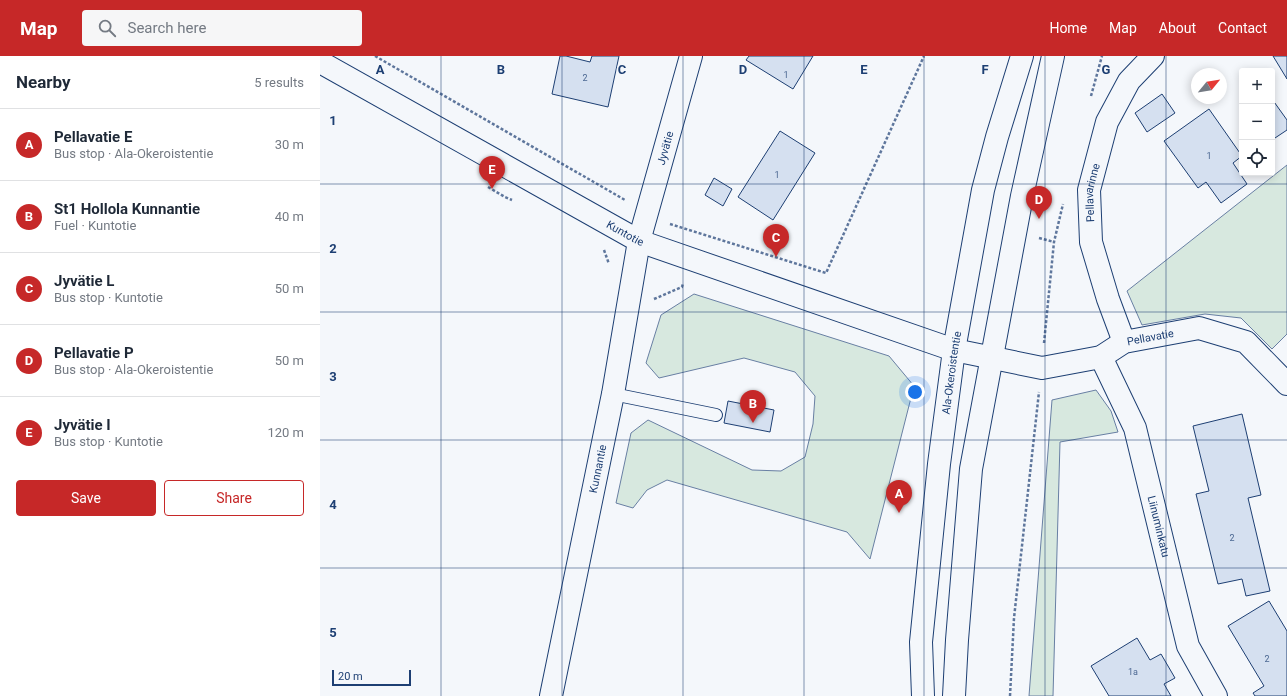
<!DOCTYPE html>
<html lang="en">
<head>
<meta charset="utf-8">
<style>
  :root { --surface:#fff; --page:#f6f6f7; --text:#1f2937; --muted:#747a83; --line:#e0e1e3; --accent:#c62828 }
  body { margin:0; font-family:Roboto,sans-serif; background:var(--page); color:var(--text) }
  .controls { position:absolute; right:12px; top:12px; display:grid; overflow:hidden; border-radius:4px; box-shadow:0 2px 10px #0003 }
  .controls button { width:36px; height:36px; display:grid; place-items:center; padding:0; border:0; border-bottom:1px solid var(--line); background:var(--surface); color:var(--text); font:20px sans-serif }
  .compass { position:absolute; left:871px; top:12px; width:36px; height:36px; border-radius:50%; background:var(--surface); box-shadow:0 2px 10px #0003; rotate:60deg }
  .scale { position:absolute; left:12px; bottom:10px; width:79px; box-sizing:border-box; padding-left:4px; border:2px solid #1d3f73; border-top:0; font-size:11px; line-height:14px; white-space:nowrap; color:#1d3f73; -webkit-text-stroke:3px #f4f7fb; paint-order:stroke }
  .you { position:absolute; left:595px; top:336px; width:14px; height:14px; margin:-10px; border:3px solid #fff; border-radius:50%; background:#1a73e8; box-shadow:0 0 0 6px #1a73e833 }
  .badge { display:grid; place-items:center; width:26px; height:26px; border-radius:50%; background:var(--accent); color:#fff; font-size:13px; font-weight:700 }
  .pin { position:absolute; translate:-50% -33px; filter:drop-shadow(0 1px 2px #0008) }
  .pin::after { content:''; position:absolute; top:21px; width:14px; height:12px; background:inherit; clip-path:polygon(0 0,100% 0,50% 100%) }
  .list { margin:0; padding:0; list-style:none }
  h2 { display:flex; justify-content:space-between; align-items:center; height:52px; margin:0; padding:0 16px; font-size:17px }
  h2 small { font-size:13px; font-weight:400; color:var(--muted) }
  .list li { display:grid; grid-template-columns:26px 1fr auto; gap:12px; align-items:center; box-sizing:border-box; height:72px; padding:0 16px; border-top:1px solid var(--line) }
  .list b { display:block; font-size:15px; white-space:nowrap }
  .list p { margin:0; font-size:13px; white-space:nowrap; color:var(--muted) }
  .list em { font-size:13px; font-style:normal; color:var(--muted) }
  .actions { display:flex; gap:8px; padding:12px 16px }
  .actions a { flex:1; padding:9px 0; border:1px solid var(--accent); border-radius:4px; text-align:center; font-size:14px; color:var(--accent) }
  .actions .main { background:var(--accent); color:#fff }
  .icon { flex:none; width:22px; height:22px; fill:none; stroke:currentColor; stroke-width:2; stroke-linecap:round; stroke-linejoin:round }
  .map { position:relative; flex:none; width:967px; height:640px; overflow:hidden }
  header { display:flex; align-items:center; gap:24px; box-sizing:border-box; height:56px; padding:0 20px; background:var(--accent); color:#fff }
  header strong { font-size:19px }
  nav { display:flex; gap:22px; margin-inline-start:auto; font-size:14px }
  .search { width:280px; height:36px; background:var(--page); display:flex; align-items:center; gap:10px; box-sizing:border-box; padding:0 14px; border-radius:4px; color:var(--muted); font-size:15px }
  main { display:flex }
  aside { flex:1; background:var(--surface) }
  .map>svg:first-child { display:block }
  .green { fill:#d7e8df; stroke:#687fa3 }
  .building { fill:#d5e0f0; stroke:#1d3f73 }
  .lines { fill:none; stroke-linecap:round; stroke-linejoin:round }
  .lane-casing { stroke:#1d3f73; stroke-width:14 }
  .street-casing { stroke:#1d3f73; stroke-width:24 }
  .secondary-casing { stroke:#1d3f73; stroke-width:24 }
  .primary-casing { stroke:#1d3f73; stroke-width:24 }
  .path { stroke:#5e769c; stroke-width:2.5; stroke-dasharray:3 2; stroke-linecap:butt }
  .lane { stroke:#f4f7fb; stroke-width:12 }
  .street { stroke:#f4f7fb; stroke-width:22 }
  .secondary { stroke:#f4f7fb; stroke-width:22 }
  .primary { stroke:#f4f7fb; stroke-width:22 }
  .grid { fill:none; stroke:#1d3f73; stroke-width:1; stroke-opacity:0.55 }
  .labels { text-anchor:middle; stroke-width:3; stroke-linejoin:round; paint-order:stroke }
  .number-label { font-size:9px; fill:#4b6792 }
  .street-label { font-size:11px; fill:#1d3f73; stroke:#f4f7fb }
  .grid-label { font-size:13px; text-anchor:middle; font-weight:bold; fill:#1d3f73; stroke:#f4f7fb; stroke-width:3; stroke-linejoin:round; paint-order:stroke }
</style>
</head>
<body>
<header>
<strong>Map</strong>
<div class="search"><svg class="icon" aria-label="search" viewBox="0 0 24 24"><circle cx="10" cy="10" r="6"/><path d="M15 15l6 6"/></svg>Search here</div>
<nav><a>Home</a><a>Map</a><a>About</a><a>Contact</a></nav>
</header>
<main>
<aside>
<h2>Nearby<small>5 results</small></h2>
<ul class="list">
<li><span class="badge">A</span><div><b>Pellavatie E</b><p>Bus stop · Ala-Okeroistentie</p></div><em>30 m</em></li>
<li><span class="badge">B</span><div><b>St1 Hollola Kunnantie</b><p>Fuel · Kuntotie</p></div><em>40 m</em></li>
<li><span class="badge">C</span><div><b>Jyvätie L</b><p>Bus stop · Kuntotie</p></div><em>50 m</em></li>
<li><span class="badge">D</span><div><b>Pellavatie P</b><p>Bus stop · Ala-Okeroistentie</p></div><em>50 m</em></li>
<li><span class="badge">E</span><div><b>Jyvätie I</b><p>Bus stop · Kuntotie</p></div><em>120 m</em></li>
</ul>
<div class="actions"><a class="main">Save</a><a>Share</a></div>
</aside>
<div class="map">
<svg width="967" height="640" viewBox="0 0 967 640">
  <rect width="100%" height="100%" fill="#f4f7fb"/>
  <g class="green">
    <polygon points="967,109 967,278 952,293 921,262 885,258 822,269 807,235"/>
    <polygon points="374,238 569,300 594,330 550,503 527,476 347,424 327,434 313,452 296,447 311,377 328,364 432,414 461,415 485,401 493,368 495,340 475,316 424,302 339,322 326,307 341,259"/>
    <polygon points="776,334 791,355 798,376 740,386 733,640 709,640 732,344"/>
  </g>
  <g class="building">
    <polygon points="240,0 246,0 270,6 272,0 299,0 288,51 232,38"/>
    <polygon points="429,0 493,0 473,33 426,4"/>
    <polygon points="953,0 967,0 967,23"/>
    <polygon points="842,38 855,57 827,76 815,57"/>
    <polygon points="952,43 967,64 967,74 952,84"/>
    <polygon points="889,53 922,100 913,107 927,128 901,147 886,126 878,132 844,85"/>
    <polygon points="460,75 495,97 453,164 418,141"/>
    <polygon points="394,122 412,133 403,150 385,139"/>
    <polygon points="408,345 454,354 450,376 404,367"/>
    <polygon points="922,358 941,439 928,442 950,535 926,540 922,523 898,528 876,438 889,435 873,370"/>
    <polygon points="949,545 967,575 967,640 935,640 933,637 944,630 908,570"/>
    <polygon points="817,582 830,604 841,598 855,622 844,628 851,640 789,640 771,610"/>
  </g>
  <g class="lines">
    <defs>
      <polyline id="lane" points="293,338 396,359"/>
      <g id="street">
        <path id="s1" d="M 804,286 L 788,243 L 771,186 L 769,134 L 787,66 L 809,25 L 833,0"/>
        <path id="s2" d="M 634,294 L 722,312 L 781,301 L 804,286 L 879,272 L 926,286 L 967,328"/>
        <path id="s3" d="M 781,301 L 815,372 L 868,590 L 896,640"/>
        <path id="s4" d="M 231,640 L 293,338 L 319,185 L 371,0"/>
      </g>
      <g id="secondary">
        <path id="s5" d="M 0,6 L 319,185 L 634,294"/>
      </g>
      <g id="primary">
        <path id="s6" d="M 603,640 L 601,586 L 619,408 L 634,294 L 663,134 L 677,81 L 702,0"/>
        <polyline points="634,640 637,584 651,413 702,140 733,0"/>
      </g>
    </defs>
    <use href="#lane" class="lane-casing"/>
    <use href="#street" class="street-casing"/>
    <use href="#secondary" class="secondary-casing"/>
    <use href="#primary" class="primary-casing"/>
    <g class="path">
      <polyline points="55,0 305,144"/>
      <polyline points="771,40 782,0"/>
      <polyline points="168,131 185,141 192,144"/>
      <polyline points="350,168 506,217 604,0"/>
      <polyline points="719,182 734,186"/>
      <polyline points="284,194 289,208"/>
      <polyline points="334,243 362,231 363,227"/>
      <polyline points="724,287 734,186 743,148"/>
      <polyline points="690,640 694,562 719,336"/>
    </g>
    <use href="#lane" class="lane"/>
    <use href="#street" class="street"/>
    <use href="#secondary" class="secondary"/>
    <use href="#primary" class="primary"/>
  </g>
  <path class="grid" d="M 121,0 L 121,640M 242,0 L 242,640M 363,0 L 363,640M 484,0 L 484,640M 604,0 L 604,640M 725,0 L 725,640M 846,0 L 846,640M 0,128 L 967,128M 0,256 L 967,256M 0,384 L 967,384M 0,512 L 967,512"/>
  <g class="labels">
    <g class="number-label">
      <text x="466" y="22">1</text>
      <text x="265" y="25">2</text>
      <text x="889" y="103">1</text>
      <text x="457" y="122">1</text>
      <text x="912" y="485">2</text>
      <text x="947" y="606">2</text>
      <text x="813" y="619">1a</text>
    </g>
    <g class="street-label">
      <text dy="4" stroke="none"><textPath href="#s4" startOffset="560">Jyvätie</textPath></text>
      <text dy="4" stroke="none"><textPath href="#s1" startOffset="155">Pellavarinne</textPath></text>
      <text dy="4" stroke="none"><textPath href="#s5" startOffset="350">Kuntotie</textPath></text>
      <text dy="4" stroke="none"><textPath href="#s2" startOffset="204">Pellavatie</textPath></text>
      <text dy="4" stroke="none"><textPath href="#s6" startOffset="325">Ala-Okeroistentie</textPath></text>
      <text dy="4" stroke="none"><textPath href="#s4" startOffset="232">Kunnantie</textPath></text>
      <text dy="4" stroke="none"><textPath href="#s3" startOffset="180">Liinuminkatu</textPath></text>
    </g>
  </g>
  <g class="grid-label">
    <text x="60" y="18">A</text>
    <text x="181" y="18">B</text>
    <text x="302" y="18">C</text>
    <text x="423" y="18">D</text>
    <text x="544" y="18">E</text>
    <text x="665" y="18">F</text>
    <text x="786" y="18">G</text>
    <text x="13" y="69">1</text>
    <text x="13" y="197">2</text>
    <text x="13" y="325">3</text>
    <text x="13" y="453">4</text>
    <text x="13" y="581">5</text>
  </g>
</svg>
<div class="controls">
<button>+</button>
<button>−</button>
<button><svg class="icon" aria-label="locate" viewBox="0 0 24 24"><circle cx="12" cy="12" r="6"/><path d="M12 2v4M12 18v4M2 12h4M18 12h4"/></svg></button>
</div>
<svg class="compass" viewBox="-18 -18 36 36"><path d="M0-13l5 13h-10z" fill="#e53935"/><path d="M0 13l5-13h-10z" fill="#747a83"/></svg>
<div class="scale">20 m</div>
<div class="you"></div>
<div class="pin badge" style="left:579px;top:457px">A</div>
<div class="pin badge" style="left:433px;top:367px">B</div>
<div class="pin badge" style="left:456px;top:201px">C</div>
<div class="pin badge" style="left:719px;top:163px">D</div>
<div class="pin badge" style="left:172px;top:133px">E</div>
</div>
</main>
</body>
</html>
